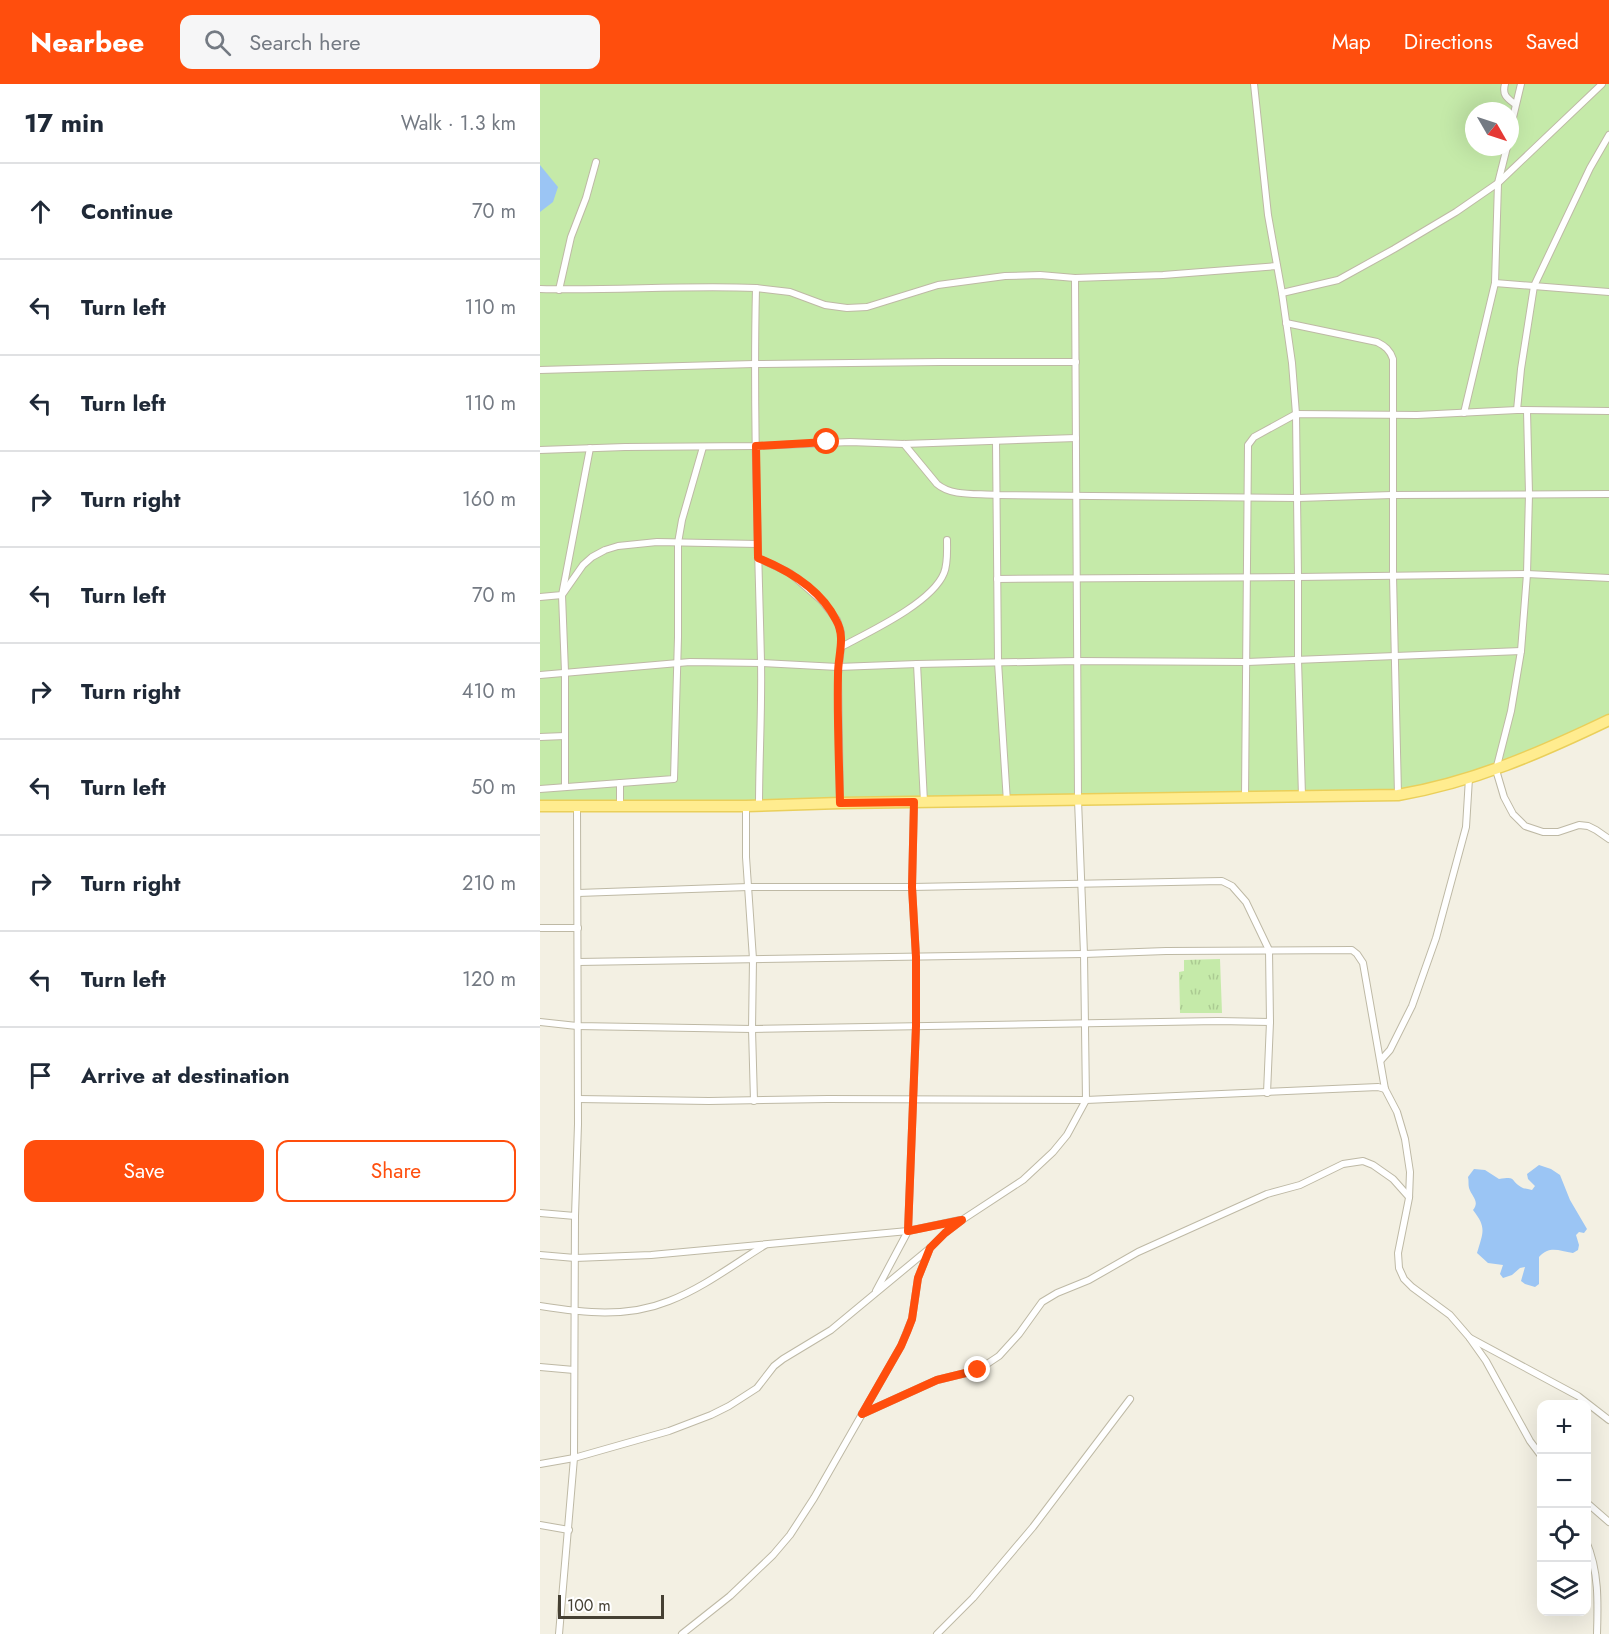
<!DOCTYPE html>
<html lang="en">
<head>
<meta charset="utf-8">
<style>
  :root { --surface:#fff; --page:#f6f6f7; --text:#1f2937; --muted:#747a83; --line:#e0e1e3; --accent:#ff4e0d }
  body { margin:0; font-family:Jost,sans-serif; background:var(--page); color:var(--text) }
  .controls { position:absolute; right:18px; bottom:18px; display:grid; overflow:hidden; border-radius:12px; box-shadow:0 6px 24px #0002 }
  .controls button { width:54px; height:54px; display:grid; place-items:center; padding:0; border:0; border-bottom:2px solid var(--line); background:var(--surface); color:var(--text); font:30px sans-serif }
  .compass { position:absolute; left:925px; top:18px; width:54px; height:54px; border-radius:50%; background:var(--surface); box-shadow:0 6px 24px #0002; rotate:129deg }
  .scale { position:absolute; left:18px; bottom:15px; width:106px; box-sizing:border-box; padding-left:6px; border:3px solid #454033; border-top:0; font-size:16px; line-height:21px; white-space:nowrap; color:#454033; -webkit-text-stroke:4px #fff; paint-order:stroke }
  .stop { position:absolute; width:18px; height:18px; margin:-14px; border:4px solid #ff4e0d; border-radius:50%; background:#fff }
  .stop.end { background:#ff4e0d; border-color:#fff; box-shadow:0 2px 6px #0008 }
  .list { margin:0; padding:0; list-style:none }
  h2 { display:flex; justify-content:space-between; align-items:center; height:78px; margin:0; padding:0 24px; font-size:26px }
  h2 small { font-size:20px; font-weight:400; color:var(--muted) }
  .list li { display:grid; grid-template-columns:39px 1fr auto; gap:18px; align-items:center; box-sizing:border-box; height:96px; padding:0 24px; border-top:2px solid var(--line) }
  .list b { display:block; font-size:22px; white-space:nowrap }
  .list em { font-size:20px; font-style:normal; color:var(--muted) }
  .actions { display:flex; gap:12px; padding:18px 24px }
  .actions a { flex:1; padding:14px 0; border:2px solid var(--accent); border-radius:12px; text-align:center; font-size:21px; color:var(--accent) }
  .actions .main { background:var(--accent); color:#fff }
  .icon { flex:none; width:33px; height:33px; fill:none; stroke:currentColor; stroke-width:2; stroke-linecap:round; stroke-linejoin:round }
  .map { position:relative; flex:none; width:1069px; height:1550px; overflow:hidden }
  header { display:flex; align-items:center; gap:36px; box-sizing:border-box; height:84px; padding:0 30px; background:var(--accent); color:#fff }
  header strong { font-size:28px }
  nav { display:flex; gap:33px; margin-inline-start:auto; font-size:21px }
  .search { width:420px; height:54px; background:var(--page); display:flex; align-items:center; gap:15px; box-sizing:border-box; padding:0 21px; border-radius:12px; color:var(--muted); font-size:22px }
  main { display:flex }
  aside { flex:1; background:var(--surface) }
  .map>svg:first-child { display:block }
  .grass { fill:url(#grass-tufts) }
  .green { fill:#c5eaa9; fill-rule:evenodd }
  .water { fill:#9bc5f4 }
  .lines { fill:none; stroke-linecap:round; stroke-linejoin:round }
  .street-casing { stroke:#beb9a5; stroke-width:8 }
  .primary-casing { stroke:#eacf5a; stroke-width:13 }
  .street { stroke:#fff; stroke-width:6 }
  .primary { stroke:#ffec8f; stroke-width:10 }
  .route { stroke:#ff4e0d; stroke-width:8 }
</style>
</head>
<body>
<header>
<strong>Nearbee</strong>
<div class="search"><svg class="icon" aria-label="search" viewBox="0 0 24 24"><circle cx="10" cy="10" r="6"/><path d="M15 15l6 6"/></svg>Search here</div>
<nav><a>Map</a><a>Directions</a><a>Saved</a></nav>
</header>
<main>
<aside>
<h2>17 min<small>Walk · 1.3 km</small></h2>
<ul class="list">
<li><svg class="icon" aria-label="ahead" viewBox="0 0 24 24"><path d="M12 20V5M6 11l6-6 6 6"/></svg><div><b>Continue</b></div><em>70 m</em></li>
<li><svg class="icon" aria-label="left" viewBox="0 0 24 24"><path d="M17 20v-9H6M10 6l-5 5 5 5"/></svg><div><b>Turn left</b></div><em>110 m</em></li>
<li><svg class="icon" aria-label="left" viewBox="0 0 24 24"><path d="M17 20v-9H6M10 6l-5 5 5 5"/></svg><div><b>Turn left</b></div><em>110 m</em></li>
<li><svg class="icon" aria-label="right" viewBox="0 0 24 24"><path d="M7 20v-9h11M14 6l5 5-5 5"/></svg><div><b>Turn right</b></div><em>160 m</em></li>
<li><svg class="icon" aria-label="left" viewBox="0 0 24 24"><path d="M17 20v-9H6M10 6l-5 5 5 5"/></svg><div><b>Turn left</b></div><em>70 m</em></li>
<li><svg class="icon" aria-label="right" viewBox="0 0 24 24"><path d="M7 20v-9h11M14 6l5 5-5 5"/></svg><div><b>Turn right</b></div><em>410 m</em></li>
<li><svg class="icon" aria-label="left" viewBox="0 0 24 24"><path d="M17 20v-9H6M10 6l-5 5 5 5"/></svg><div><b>Turn left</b></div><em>50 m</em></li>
<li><svg class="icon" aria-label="right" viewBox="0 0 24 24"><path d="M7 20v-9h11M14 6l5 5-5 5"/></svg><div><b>Turn right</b></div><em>210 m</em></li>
<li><svg class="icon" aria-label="left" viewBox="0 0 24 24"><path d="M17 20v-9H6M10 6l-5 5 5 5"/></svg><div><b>Turn left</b></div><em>120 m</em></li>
<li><svg class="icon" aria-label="arrive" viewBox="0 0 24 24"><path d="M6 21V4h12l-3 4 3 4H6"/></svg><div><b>Arrive at destination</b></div></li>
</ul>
<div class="actions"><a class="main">Save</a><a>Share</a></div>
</aside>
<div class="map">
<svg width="1069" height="1550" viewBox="0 0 1069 1550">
  <defs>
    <pattern id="grass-tufts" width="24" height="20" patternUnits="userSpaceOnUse" patternTransform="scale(1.5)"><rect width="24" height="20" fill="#c5eaa9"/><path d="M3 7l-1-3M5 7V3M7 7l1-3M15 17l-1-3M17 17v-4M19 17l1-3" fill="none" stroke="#abca92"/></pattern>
  </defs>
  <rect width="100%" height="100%" fill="#f3f0e3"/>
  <polygon class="grass" points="680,875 682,929 640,929 639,888 644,887 644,876"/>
  <path class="green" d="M 0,0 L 1069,0 L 1069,636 L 1021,659 L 884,707 L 0,722 ZM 934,27 L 970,27 L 970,63 L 934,63 Z"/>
  <g class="water">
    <polygon points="0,81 18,103 13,118 0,128"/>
    <path d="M 999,1081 L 1011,1085 L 1020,1091 L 1030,1116 L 1047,1145 L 1044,1149 L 1039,1148 L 1036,1151 L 1039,1161 L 1038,1166 L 1033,1169 C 1019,1167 1010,1161 999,1173 L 999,1200 L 995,1203 L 985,1200 L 981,1197 L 985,1183 L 980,1184 L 972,1191 L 963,1194 L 960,1190 L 963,1181 L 948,1179 L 937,1169 C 943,1148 947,1144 933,1126 C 940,1117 932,1113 929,1104 C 928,1100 929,1097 928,1093 L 934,1085 L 945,1086 L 959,1095 C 978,1092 969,1096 981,1103 C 984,1105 988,1105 992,1106 L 995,1102 L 988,1095 L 987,1090 Z"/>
  </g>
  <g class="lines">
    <defs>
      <g id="street">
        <polyline points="714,0 728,131 742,209 752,279 756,330 758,493 758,576 762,712"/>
        <path d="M 965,0 C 962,11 967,14 975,20"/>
        <polyline points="970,46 981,0"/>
        <polyline points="955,199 1069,208"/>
        <polyline points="216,204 250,208 285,221 307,224 327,223 398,201 465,192 500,191 535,194 623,191 737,182"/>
        <path d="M 0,205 C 72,207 144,201 216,204 C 213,329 218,453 221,577 C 222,625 219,674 219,722"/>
        <polyline points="19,206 31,153 46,114 56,78"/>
        <polyline points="742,209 798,196 854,165 916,128 958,99 1062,0"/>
        <path d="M 746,239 L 837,258 C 845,262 850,266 853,275 L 853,492 L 858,711"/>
        <polyline points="0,286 214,280 400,278 536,278"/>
        <polyline points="977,326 981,285 994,202 1050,84 1069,51"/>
        <polyline points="987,327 989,410 987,490 981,567 971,627 956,686 964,713 973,730 985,742 1003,748 1018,748 1039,741 1048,742 1056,746 1069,755"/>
        <polyline points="924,329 955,199 958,99 967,63"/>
        <polyline points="456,357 458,578 467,718"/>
        <path d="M 364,360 L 397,400 C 412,413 438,409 457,411 L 758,414 L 852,411 L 1069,410"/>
        <polyline points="0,366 85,363 216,362 310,358 364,360 536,354"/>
        <polyline points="218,474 250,489 282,517 297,536 301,548 301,563"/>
        <polyline points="457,495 758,493 987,490 1069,494"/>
        <polyline points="0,513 22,511 50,364"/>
        <polyline points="377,580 384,718"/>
        <polyline points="0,591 150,578 221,579 298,583 377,580 537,577 707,578 981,567"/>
        <polyline points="0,653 25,652"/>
        <polyline points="25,703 25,588 22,511 43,481 52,473 65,466 78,462 117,458 218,460"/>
        <polyline points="0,705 134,695 138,553 138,459 142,436 163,363"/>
        <polyline points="705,714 708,361 714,353 756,330 877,331 977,326 1069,327"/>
        <path d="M 300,719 L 298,591 L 301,563 C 329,548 392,519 404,489 C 408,479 407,467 407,456"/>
        <polyline points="80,722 80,699"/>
        <polyline points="206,722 206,773 213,875 212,945 214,1017"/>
        <polyline points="38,809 208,803 372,803 682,797 692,802 706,818 729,866 730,938"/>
        <polyline points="0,844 38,844"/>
        <polyline points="38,878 544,870 626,867 812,866 817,870 823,879 845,1005 857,1028 865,1055 870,1088 869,1114 858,1169 859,1184 864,1195 872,1203 910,1231 929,1253 946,1277 990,1357 1002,1373"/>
        <polyline points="0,938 37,942 212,945 678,937 730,938 727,1009"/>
        <polyline points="841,976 850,966 872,922 896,854 926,743 929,694"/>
        <polyline points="38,1015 169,1017 288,1015 546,1016 838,1003 845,1005"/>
        <polyline points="0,1129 35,1132"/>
        <polyline points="0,1171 35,1174 111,1171 368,1147 420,1136"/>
        <polyline points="336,1207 368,1147 376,942 376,873 372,803 374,718"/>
        <path d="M 0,1222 C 43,1229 87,1234 129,1217 C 163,1204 194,1180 225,1161"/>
        <polyline points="930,1254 1038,1312 1069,1336"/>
        <polyline points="0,1283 34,1286"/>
        <polyline points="322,1330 397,1296 438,1286 459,1272 479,1250 502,1218 517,1209 549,1196 598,1168 727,1110 760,1101 803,1080 823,1077 833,1081 853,1095 869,1113"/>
        <polyline points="0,1380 34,1374 129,1347 171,1331 189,1322 217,1304 234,1282 243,1275 291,1246 390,1164 405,1149 422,1136 483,1096 513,1068 527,1051 546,1016 544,870 538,716 535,194"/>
        <polyline points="1046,1418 1069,1438"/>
        <polyline points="0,1441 29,1446"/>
        <path d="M 1046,1457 C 1059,1487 1058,1518 1057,1550"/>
        <polyline points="19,1550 34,1374 35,1132 38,1040 37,722"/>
        <polyline points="142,1550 190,1512 233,1471 250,1451 274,1414 361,1262 372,1235 378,1194 390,1164"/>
        <polyline points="397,1550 433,1514 493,1443 590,1315"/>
      </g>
      <path id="primary" d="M 0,722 L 206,722 L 300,719 L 858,711 C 934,698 1000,669 1069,636"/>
    </defs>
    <use href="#street" class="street-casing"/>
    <use href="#primary" class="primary-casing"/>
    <use href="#street" class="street"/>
    <use href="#primary" class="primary"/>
  </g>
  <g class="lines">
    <path class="route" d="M 287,358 L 216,362 L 218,474 C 248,486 281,506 296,536 C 306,553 298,571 298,590 C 297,633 299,676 300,719 L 374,718 L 372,803 L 376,873 L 376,942 L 368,1147 L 422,1136 L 405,1149 L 390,1164 L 378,1194 L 372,1235 L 367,1248 L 361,1262 L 322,1330 L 397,1296 L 438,1286"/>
  </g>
</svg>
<div class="controls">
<button>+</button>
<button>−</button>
<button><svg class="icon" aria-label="locate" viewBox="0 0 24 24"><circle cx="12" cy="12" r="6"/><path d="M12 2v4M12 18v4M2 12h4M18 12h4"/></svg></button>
<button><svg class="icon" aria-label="layers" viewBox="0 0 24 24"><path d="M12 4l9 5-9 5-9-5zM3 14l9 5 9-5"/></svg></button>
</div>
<svg class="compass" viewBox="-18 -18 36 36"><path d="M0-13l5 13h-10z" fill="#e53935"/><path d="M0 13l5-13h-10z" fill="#747a83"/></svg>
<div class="scale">100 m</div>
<div class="stop" style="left:287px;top:358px"></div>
<div class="stop end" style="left:438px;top:1286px"></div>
</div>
</main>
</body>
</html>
